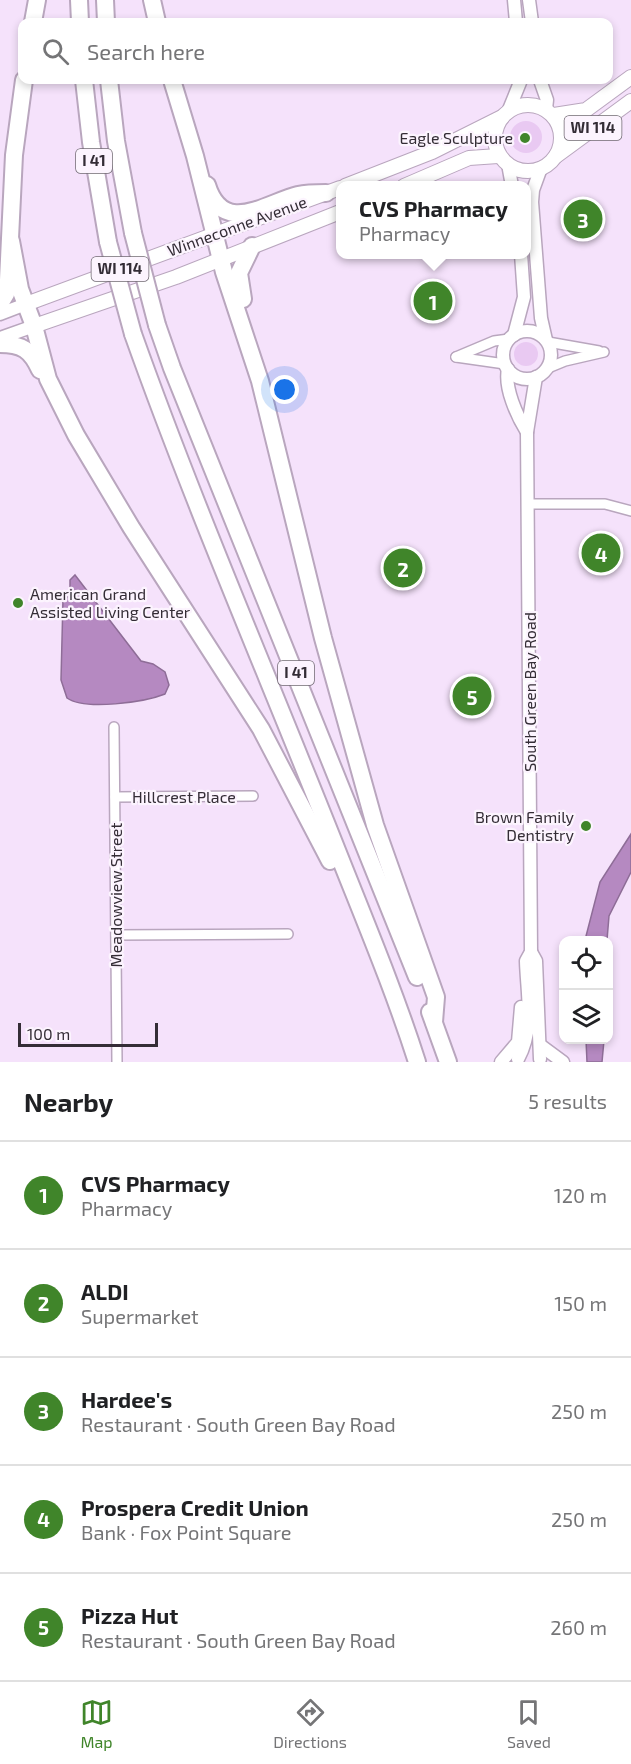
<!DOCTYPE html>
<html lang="en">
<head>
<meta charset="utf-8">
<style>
  :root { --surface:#fff; --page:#f2f2f2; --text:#202124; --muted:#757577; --line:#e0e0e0; --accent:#40852a }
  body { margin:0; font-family:"Exo 2",sans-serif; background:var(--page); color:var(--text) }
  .controls { position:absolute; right:18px; bottom:18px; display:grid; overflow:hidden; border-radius:12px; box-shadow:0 3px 9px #0003 }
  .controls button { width:54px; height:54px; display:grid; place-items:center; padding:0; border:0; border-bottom:2px solid var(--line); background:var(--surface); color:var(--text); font:30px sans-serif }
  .scale { position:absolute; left:18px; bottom:15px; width:140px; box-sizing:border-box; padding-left:6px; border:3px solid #342d36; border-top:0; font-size:16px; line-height:21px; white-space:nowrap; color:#342d36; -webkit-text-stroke:4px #fcf4fe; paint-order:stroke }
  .you { position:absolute; left:285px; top:390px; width:21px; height:21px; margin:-15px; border:4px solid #fff; border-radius:50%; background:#1a73e8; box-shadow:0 0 0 9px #1a73e833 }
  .badge { display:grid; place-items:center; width:39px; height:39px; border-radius:50%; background:var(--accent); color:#fff; font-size:20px; font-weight:700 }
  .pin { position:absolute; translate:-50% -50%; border:3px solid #fff; box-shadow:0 2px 6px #0006 }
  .popup { position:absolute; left:336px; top:181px; width:195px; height:78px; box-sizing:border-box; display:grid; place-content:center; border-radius:12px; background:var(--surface); filter:drop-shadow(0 2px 4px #0005); font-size:20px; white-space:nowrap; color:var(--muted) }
  .popup b { font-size:22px; color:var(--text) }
  .popup::after { content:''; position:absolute; left:50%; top:100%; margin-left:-12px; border:12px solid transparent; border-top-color:var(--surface) }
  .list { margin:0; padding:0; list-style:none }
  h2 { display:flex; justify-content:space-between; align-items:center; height:78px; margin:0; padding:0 24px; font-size:26px }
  h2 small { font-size:20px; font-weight:400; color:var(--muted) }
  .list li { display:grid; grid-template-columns:39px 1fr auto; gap:18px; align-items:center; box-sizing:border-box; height:108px; padding:0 24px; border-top:2px solid var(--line) }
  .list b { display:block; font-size:22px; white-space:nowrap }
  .list p { margin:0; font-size:20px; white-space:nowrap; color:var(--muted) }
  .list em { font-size:20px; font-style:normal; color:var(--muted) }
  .icon { flex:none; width:33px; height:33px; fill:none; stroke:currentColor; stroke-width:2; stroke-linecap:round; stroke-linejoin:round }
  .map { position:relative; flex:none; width:631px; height:1062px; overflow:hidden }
  .search { position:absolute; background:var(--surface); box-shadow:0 3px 9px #0003; left:18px; right:18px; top:18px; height:66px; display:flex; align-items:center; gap:15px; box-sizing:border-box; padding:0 21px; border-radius:12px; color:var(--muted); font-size:22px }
  .sheet { height:618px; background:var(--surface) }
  nav { display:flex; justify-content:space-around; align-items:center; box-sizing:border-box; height:84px; border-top:2px solid var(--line); background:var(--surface); font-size:16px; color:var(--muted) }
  nav a { display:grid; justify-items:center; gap:3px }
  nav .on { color:var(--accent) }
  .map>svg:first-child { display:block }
  .green { fill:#e9c9f2 }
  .water { fill:#b589c1; stroke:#8e6d97; stroke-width:1.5 }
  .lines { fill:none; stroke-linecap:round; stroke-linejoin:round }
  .street-casing { stroke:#b9a6be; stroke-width:12 }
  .secondary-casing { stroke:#b9a6be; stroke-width:15 }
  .primary-casing { stroke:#b9a6be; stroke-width:16 }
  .highway-casing { stroke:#b9a6be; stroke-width:20 }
  .street { stroke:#fff; stroke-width:9 }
  .secondary { stroke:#fff; stroke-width:12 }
  .primary { stroke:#fff; stroke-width:14 }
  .highway { stroke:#fff; stroke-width:16 }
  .highway-bridge-casing { stroke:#b9a6be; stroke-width:20; stroke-linecap:butt }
  .highway-bridge { stroke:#fff; stroke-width:16 }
  .poi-dot { fill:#40852a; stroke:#fcf4fe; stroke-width:2 }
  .labels { text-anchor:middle; stroke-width:4.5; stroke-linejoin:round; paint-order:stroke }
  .shield { fill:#fcf4fe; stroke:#706972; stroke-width:1.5 }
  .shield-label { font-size:15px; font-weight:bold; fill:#342d36 }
  .poi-label { font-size:16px; fill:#342d36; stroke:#fcf4fe; text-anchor:end }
  .street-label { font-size:16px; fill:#342d36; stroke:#fcf4fe }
</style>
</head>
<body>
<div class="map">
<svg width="631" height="1062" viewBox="0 0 631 1062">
  <rect width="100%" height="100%" fill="#f5e2fb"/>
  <g class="green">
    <circle cx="526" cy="137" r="16"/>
    <circle cx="526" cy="354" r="12"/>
  </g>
  <g class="water">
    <path d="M 75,575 L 141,661 L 153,664 L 165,672 L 169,685 L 165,694 C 145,702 85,711 67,698 L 61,680 L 63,599 L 70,596 L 70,580 Z"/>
    <polygon points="631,834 631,872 609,916 607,940 585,940 600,882"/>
    <polygon points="586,1040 604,1040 602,1062 587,1062"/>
  </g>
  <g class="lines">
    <defs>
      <g id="street">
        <polyline points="548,342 599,351"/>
        <polyline points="456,357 494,341 509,339"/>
        <polyline points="456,357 505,364"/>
        <polyline points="548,368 565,361 604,352"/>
        <polyline points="529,504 605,504 631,511"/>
        <polyline points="114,727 117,1062"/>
        <polyline points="115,797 253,796"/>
        <polyline points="116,935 288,934"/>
      </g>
      <g id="secondary">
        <polyline points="514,0 516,22"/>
        <polyline points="529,0 532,22"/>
        <polyline points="540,80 547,100 546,109"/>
        <polyline points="508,112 521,80"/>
        <polyline points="508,164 512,186"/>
        <polyline points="541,168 533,190 532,202 541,318 546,340"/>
        <polyline points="0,314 26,304"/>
        <circle cx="527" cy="355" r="24"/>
        <polyline points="514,335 524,297 521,254"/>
        <polyline points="0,338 34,326"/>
        <path d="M 508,369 C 504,388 517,416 527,432"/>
        <polyline points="531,952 536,961 540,1059"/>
        <polyline points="540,1045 563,1062"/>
        <path d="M 518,1059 C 535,1028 527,995 526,961 L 531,952 L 527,432 L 536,377"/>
        <polyline points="501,1062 518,1042 521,1007"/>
      </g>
      <g id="primary">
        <circle cx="528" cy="138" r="33"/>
        <polyline points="554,115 586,110 631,77"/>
        <polyline points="556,156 631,101"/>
        <polyline points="345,186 432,152 502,117"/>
        <polyline points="404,186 469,158 498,156"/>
        <polyline points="26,304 340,188"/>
        <polyline points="34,326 176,277 340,212"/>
      </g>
      <g id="highway">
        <polyline points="79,0 80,22"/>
        <polyline points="105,0 106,22"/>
        <polyline points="152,0 157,22"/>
        <polyline points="33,22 37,0"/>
        <polyline points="84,80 91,142 108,242"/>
        <polyline points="109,80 116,141 133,233"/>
        <polyline points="172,80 195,156 224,272 260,381 323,638 375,825 436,997 434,1022"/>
        <path d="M 207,185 C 223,237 266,203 298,195 C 307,193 317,193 326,193"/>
        <polyline points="11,241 20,289 34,326 48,379 76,435 131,527 261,729 330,861"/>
        <polyline points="243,299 239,273 252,246"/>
        <polyline points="0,304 6,294 8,280 14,155 24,80"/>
        <polyline points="157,325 172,368 417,977"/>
        <path d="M 133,334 C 196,511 271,683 340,858 C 367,926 395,993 417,1062"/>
        <path d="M 0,344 C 22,344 31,350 40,370"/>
        <polyline points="430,1012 448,1062"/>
      </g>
    </defs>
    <use href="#street" class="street-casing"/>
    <use href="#secondary" class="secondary-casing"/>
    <use href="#primary" class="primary-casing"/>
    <use href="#highway" class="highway-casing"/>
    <use href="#street" class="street"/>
    <use href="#secondary" class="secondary"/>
    <use href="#primary" class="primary"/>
    <use href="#highway" class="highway"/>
    <defs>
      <g id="highway-bridge">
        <polyline points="133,233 157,325"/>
        <polyline points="108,242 133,334"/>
      </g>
    </defs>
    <use href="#highway-bridge" class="highway-bridge-casing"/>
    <use href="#highway-bridge" class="highway-bridge"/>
  </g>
  <g class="poi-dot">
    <circle cx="525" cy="138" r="6"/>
    <circle cx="18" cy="603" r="6"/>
    <circle cx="586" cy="826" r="6"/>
  </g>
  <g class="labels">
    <g class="shield">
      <rect x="564.5" y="116" width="57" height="24" rx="4.5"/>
      <rect x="76" y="149" width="36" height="24" rx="4.5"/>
      <rect x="91.5" y="257" width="57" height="24" rx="4.5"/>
      <rect x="278" y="661" width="36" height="24" rx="4.5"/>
    </g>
    <g class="shield-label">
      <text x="593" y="133">WI 114</text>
      <text x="94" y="166">I 41</text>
      <text x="120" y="274">WI 114</text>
      <text x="296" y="678">I 41</text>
    </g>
    <g class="poi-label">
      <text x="513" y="144">Eagle Sculpture</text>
      <text x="30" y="600" text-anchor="start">American Grand<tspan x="30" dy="18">Assisted Living Center</tspan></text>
      <text x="574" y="823">Brown Family<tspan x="574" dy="18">Dentistry</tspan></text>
    </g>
    <g class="street-label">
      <text transform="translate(237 226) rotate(-20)" y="6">Winneconne Avenue</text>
      <text transform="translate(530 692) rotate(-90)" y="6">South Green Bay Road</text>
      <text x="184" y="803">Hillcrest Place</text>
      <text transform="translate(116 895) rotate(-90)" y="6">Meadowview Street</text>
    </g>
  </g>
</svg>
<div class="controls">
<button><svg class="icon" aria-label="locate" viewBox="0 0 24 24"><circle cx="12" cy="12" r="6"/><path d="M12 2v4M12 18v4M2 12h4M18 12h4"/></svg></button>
<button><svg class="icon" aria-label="layers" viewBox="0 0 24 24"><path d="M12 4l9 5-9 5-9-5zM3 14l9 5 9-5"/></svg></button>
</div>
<div class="scale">100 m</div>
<div class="you"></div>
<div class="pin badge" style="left:433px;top:301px">1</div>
<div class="popup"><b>CVS Pharmacy</b>Pharmacy</div>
<div class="pin badge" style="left:403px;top:568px">2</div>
<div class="pin badge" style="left:583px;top:219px">3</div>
<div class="pin badge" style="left:601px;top:553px">4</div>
<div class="pin badge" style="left:472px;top:696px">5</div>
<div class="search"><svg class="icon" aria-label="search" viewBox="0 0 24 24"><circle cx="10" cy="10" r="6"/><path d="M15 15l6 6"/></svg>Search here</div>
</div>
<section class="sheet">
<h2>Nearby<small>5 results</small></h2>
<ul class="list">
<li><span class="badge">1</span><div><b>CVS Pharmacy</b><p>Pharmacy</p></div><em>120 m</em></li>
<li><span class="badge">2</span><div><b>ALDI</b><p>Supermarket</p></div><em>150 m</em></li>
<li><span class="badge">3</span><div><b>Hardee's</b><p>Restaurant · South Green Bay Road</p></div><em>250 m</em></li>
<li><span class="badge">4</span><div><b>Prospera Credit Union</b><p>Bank · Fox Point Square</p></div><em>250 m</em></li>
<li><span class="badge">5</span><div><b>Pizza Hut</b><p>Restaurant · South Green Bay Road</p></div><em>260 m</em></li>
</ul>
</section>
<nav>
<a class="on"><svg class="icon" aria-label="map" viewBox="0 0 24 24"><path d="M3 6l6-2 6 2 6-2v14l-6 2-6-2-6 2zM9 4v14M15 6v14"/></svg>Map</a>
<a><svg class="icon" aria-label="directions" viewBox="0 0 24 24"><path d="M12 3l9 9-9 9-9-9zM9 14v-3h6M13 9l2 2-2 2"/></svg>Directions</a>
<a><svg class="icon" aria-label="saved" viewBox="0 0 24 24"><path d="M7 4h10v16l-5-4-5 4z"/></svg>Saved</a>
</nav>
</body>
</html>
